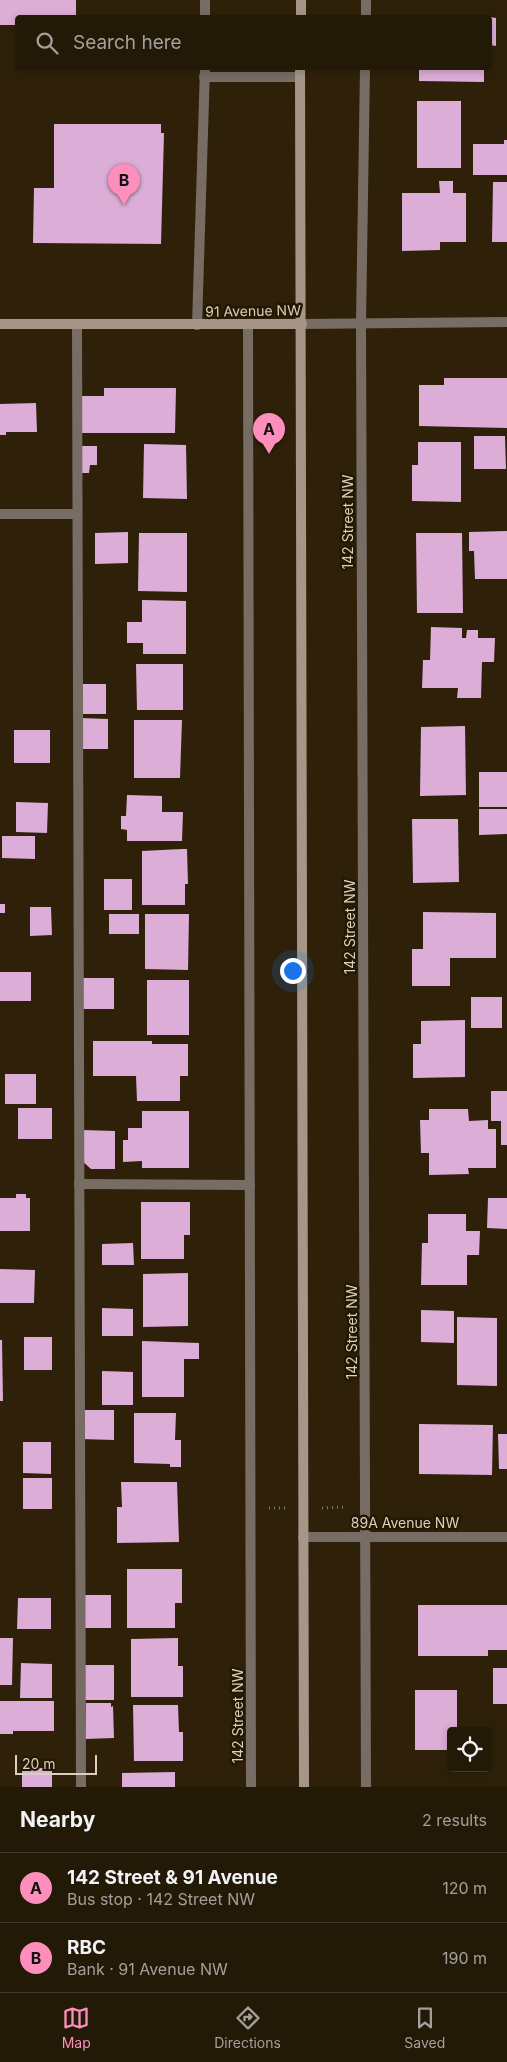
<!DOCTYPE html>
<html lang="en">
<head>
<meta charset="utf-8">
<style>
  :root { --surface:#231907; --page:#2f2615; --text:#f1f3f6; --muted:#a3a09b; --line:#403828; --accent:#fe8ebb }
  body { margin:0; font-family:Inter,sans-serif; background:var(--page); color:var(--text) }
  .controls { position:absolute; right:15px; bottom:15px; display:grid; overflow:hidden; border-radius:5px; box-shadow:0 2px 8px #0003 }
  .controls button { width:45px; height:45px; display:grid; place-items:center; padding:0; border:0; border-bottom:1px solid var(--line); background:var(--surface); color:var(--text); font:25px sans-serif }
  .scale { position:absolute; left:15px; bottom:12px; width:82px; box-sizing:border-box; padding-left:5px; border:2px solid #d9d0c2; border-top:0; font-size:14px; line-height:18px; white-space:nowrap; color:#d9d0c2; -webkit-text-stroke:4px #251801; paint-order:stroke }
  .you { position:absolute; left:292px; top:970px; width:18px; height:18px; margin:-12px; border:4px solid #fff; border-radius:50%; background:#1a73e8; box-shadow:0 0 0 8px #1a73e833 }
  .badge { display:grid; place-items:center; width:32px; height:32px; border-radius:50%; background:var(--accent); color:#111; font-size:16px; font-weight:700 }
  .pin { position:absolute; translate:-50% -41px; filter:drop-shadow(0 1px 2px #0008) }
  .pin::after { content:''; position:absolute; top:26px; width:18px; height:15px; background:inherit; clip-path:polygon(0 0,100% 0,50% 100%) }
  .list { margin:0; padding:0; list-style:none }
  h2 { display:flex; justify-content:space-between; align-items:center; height:65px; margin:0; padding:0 20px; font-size:21px }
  h2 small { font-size:16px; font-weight:400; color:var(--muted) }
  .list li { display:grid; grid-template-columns:32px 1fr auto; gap:15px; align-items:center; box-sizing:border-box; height:70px; padding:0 20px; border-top:1px solid var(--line) }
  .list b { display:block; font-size:19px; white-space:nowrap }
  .list p { margin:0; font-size:16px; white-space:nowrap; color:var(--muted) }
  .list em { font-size:16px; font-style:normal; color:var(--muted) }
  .icon { flex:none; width:28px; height:28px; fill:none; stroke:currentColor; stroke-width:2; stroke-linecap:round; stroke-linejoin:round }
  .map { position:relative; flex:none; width:507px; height:1787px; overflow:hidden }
  .search { position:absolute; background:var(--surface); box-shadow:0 2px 8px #0003; left:15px; right:15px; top:15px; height:55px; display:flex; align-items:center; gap:12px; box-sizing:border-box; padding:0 18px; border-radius:5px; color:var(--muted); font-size:19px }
  .sheet { height:205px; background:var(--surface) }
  nav { display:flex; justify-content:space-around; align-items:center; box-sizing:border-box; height:70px; border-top:1px solid var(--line); background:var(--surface); font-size:14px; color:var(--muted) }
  nav a { display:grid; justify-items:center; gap:2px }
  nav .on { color:var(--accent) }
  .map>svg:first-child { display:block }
  .building { fill:#dcadd6 }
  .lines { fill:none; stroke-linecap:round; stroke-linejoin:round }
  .path { stroke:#807561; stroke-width:3; stroke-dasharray:1 4; stroke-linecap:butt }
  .lane { stroke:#776d64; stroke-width:10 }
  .street { stroke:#776d64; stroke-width:10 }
  .secondary { stroke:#a79688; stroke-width:10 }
  .labels { text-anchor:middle; stroke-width:5; stroke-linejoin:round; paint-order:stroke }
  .street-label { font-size:14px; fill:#d9d0c2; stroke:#251801 }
</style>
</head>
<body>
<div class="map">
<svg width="507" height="1787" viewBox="0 0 507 1787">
  <rect width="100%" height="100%" fill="#2f2109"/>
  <g class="building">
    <polygon points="0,0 76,0 76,18 18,18 18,25 0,25"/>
    <polygon points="490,17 496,18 496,46 490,45"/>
    <polygon points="419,68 484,68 484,82 419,81"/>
    <rect x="417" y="101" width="44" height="67"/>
    <polygon points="54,124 161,124 161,133 164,133 161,244 33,243 34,188 54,188"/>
    <polygon points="504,140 507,140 507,175 473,175 473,144 504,144"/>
    <polygon points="439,181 453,181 453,193 466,193 466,242 440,242 440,250 402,251 402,193 440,193"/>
    <polygon points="493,182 507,182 507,242 492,242"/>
    <polygon points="444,378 507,378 507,428 419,426 419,385 444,385"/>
    <polygon points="104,388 176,388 175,433 78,433 78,396 104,396"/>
    <polygon points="36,403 37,432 6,432 6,435 0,435 0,404"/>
    <polygon points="474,436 505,436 506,469 474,469"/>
    <polygon points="418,442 461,442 461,502 412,501 412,465 418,465"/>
    <polygon points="144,444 186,445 187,499 143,498"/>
    <polygon points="82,446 97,446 97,465 90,465 89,473 81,473"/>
    <polygon points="507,531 507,579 475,579 474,551 469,551 469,532"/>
    <polygon points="128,532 128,563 95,564 95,533"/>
    <polygon points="139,533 187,533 187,592 138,591"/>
    <polygon points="416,533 462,533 463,613 417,613"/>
    <polygon points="142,600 186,601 186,654 143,654 143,643 127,643 127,622 142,622"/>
    <polygon points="431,627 462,628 462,638 466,638 467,630 478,630 478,638 495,638 494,662 482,662 481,698 457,698 458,688 422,688 423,660 430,660"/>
    <polygon points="136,664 183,664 183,710 137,710"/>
    <rect x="81" y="684" width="25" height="30"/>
    <polygon points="80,718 108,719 108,749 80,749"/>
    <polygon points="134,720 182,720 180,778 134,778"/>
    <polygon points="465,726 466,795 420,796 421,727"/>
    <rect x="14" y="730" width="36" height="33"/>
    <rect x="479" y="772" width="28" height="35"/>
    <polygon points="127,795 162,796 162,812 183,812 182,841 127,841 127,830 121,829 121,816 126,816"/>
    <polygon points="16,802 48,803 47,833 16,832"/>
    <polygon points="479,809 507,809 507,834 479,835"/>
    <polygon points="412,819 458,819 459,882 413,883"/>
    <polygon points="2,836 35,836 35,859 2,858"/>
    <polygon points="182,849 187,849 188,884 185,884 185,905 142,905 142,851"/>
    <rect x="104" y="879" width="28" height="31"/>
    <rect x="0" y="904" width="5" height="9"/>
    <polygon points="30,907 51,907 52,935 30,936"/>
    <polygon points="423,912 496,913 496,958 450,958 450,986 412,986 412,949 423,949"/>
    <rect x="109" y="914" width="30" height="20"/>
    <polygon points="145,914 189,914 188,970 145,969"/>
    <rect x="0" y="972" width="31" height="29"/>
    <rect x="79" y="978" width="35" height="31"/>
    <rect x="147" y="980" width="42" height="55"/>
    <rect x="471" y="997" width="31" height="31"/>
    <polygon points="465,1020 465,1077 413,1078 413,1044 421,1044 421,1021"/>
    <polygon points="93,1041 152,1041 152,1044 188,1044 188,1076 180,1076 180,1101 137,1101 136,1076 93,1076"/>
    <rect x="5" y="1074" width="31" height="30"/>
    <polygon points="491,1091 507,1091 507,1145 501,1145 501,1121 491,1121"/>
    <rect x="18" y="1108" width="34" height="31"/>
    <polygon points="429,1109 468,1109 469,1121 488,1120 488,1129 496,1129 496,1168 468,1168 469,1174 429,1175 429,1153 421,1153 420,1120 429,1120"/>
    <polygon points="142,1111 189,1111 189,1168 142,1168 142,1161 123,1162 123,1140 128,1140 128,1128 142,1128"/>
    <polygon points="82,1130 115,1131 115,1169 91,1169 81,1160"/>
    <polygon points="16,1194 26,1194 26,1198 30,1198 30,1231 0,1231 0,1198 16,1198"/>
    <polygon points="488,1198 507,1198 507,1229 487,1228"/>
    <polygon points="141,1202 190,1202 190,1235 184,1235 184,1259 141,1259"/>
    <polygon points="428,1214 466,1214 466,1231 480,1231 479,1255 467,1255 467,1285 421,1285 422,1243 428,1243"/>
    <polygon points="133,1243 134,1265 102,1265 102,1244"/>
    <polygon points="0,1269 35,1270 34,1303 0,1303"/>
    <polygon points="188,1273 188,1326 143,1327 143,1274"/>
    <polygon points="102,1308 133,1309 133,1336 102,1336"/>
    <polygon points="421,1310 454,1311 454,1343 421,1342"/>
    <polygon points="457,1317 497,1318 497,1386 457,1385"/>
    <rect x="24" y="1337" width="28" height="33"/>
    <polygon points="0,1340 2,1340 3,1401 0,1401"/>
    <polygon points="142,1341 199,1343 199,1359 184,1359 184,1397 142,1397"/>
    <polygon points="102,1371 133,1372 133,1405 102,1405"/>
    <polygon points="80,1410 114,1410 114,1440 80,1439"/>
    <polygon points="134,1413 176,1413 175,1440 181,1440 181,1467 170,1467 170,1464 134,1463"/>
    <polygon points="419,1424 493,1425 492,1475 419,1474"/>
    <polygon points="498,1434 507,1434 507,1469 499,1469"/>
    <polygon points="23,1442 51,1442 51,1474 23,1473"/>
    <rect x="23" y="1478" width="29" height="31"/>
    <polygon points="121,1482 177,1482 179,1542 117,1543 117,1507 122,1507"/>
    <polygon points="127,1569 182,1569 182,1603 175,1603 175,1628 127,1628"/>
    <rect x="81" y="1595" width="30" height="33"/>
    <polygon points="18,1598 51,1598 51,1629 17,1629"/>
    <polygon points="418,1605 507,1605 507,1650 488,1650 488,1656 418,1656"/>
    <polygon points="0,1638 13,1638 12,1685 0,1685"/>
    <polygon points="178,1638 178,1666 183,1666 183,1697 131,1697 131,1639"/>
    <polygon points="21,1663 52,1664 52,1698 20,1698"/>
    <rect x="82" y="1665" width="32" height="35"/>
    <rect x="493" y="1668" width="14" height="36"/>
    <polygon points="415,1690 457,1690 457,1731 451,1731 451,1750 415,1750"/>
    <polygon points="0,1701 54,1701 54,1731 13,1731 13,1734 0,1734"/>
    <polygon points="86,1703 111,1703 111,1707 113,1706 114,1738 85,1739"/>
    <polygon points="133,1705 178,1705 179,1732 183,1732 183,1761 134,1761"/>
    <rect x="22" y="1768" width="30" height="19"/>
    <polygon points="175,1772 175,1787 122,1787 122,1773"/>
  </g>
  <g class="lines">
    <g class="path">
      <polyline points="269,1508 285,1508"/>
      <polyline points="322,1508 345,1507"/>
    </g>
    <g class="lane">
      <polyline points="205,18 205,0"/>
      <polyline points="204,77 300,77"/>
      <polyline points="77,325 81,1787"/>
      <polyline points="197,325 205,68"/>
      <polyline points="0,514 77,514"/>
      <polyline points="79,1184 250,1185"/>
    </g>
    <g class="street">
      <polyline points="366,18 366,0"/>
      <polyline points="365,68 361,323 366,1787"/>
      <polyline points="302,324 507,322"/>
      <polyline points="248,326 251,1787"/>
      <polyline points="303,1537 507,1537"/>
    </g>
    <g class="secondary">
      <polyline points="301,18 301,0"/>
      <polyline points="300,68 304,1787"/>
      <polyline points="0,324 302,324"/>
    </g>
  </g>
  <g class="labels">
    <g class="street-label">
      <text transform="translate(253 311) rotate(-1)" y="5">91 Avenue NW</text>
      <text transform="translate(348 522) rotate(-90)" y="5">142 Street NW</text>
      <text transform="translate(350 927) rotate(-90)" y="5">142 Street NW</text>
      <text transform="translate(352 1332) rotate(-90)" y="5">142 Street NW</text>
      <text x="405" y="1528">89A Avenue NW</text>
      <text transform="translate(238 1716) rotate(-90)" y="5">142 Street NW</text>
    </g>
  </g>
</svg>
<div class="controls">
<button><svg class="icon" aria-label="locate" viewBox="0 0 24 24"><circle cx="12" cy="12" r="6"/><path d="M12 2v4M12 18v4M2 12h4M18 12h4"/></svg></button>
</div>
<div class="scale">20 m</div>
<div class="you"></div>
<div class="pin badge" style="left:269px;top:454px">A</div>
<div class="pin badge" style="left:124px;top:205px">B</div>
<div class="search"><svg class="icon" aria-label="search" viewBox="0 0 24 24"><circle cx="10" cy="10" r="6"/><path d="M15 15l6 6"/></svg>Search here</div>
</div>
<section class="sheet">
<h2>Nearby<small>2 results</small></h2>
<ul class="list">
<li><span class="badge">A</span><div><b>142 Street &amp; 91 Avenue</b><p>Bus stop · 142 Street NW</p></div><em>120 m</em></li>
<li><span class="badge">B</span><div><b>RBC</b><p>Bank · 91 Avenue NW</p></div><em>190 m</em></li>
</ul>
</section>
<nav>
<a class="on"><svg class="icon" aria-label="map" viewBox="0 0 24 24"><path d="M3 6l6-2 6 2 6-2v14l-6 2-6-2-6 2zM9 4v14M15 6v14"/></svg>Map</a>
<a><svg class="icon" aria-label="directions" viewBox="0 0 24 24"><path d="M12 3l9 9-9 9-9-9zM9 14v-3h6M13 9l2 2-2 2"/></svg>Directions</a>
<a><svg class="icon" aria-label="saved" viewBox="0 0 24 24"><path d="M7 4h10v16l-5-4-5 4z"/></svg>Saved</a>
</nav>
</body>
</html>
